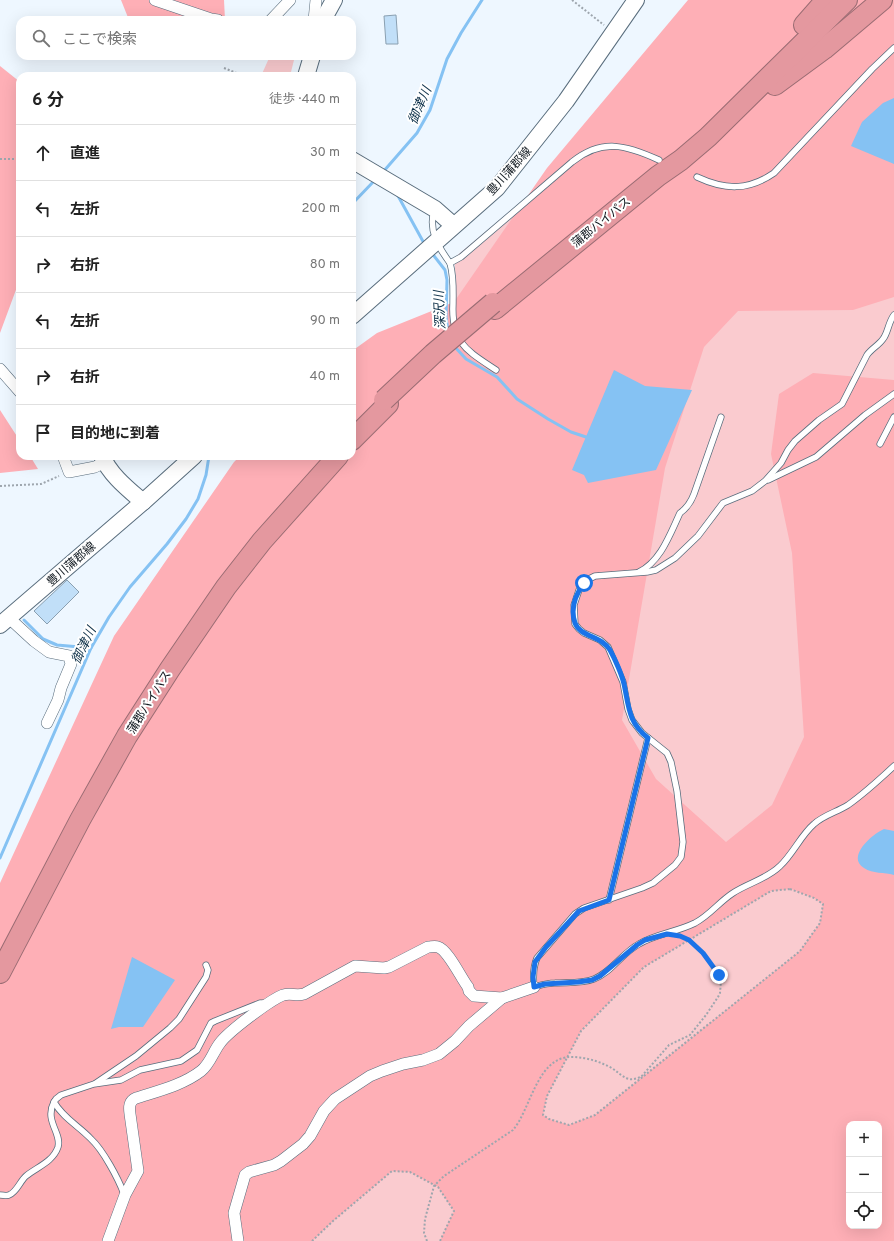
<!DOCTYPE html>
<html lang="ja">
<head>
<meta charset="utf-8">
<style>
  :root { --surface:#fff; --page:#f6f6f6; --text:#222; --muted:#767676; --line:#e0e0e0 }
  body { margin:0; font-family:Overpass,"Noto Sans JP",sans-serif; background:var(--page); color:var(--text) }
  .controls { position:absolute; right:12px; bottom:12px; display:grid; overflow:hidden; border-radius:8px; box-shadow:0 4px 16px #0002 }
  .controls button { width:36px; height:36px; display:grid; place-items:center; padding:0; border:0; border-bottom:1px solid var(--line); background:var(--surface); color:var(--text); font:20px sans-serif }
  .stop { position:absolute; width:12px; height:12px; margin:-9px; border:3px solid #1a73e8; border-radius:50%; background:#fff }
  .stop.end { background:#1a73e8; border-color:#fff; box-shadow:0 1px 4px #0008 }
  .list { margin:0; padding:0; list-style:none }
  h2 { display:flex; justify-content:space-between; align-items:center; height:52px; margin:0; padding:0 16px; font-size:17px }
  h2 small { font-size:13px; font-weight:400; color:var(--muted) }
  .list li { display:grid; grid-template-columns:26px 1fr auto; gap:12px; align-items:center; box-sizing:border-box; height:56px; padding:0 16px; border-top:1px solid var(--line) }
  .list b { display:block; font-size:15px; white-space:nowrap }
  .list em { font-size:13px; font-style:normal; color:var(--muted) }
  .icon { flex:none; width:22px; height:22px; fill:none; stroke:currentColor; stroke-width:2; stroke-linecap:round; stroke-linejoin:round }
  .map { position:relative; flex:none; width:894px; height:1241px; overflow:hidden }
  .search { position:absolute; background:var(--surface); box-shadow:0 4px 16px #0002; left:16px; top:16px; width:340px; height:44px; display:flex; align-items:center; gap:10px; box-sizing:border-box; padding:0 14px; border-radius:12px; color:var(--muted); font-size:15px }
  .panel { position:absolute; background:var(--surface); box-shadow:0 4px 16px #0002; left:16px; top:72px; width:340px; height:388px; border-radius:12px }
  .map>svg:first-child { display:block }
  .green { fill:#facbcf }
  .forest { fill:#feafb6; fill-rule:evenodd }
  .water { fill:#85c2f3 }
  .lines { fill:none; stroke-linecap:round; stroke-linejoin:round }
  .stream { stroke:#85c2f3; stroke-width:3 }
  .building { fill:#c1dff8; stroke:#8aa0b1 }
  .lane-casing { stroke:#596d7d; stroke-width:7 }
  .street-casing { stroke:#596d7d; stroke-width:12 }
  .secondary-casing { stroke:#596d7d; stroke-width:18 }
  .highway-casing { stroke:#9a6c73; stroke-width:22 }
  .path { stroke:#9ea6ae; stroke-width:2; stroke-dasharray:2 2; stroke-linecap:butt }
  .lane { stroke:#fff; stroke-width:5.5 }
  .street { stroke:#fff; stroke-width:11 }
  .secondary { stroke:#fff; stroke-width:16 }
  .highway { stroke:#e4989f; stroke-width:20 }
  .highway-bridge-casing { stroke:#9a6c73; stroke-width:22; stroke-linecap:butt }
  .highway-bridge { stroke:#e4989f; stroke-width:20 }
  .route { stroke:#1a73e8; stroke-width:5 }
  .labels { text-anchor:middle; stroke-width:4; stroke-linejoin:round; paint-order:stroke }
  .street-label { font-size:12px; fill:#121a21; stroke:#fff }
  .water-label { font-size:13px; font-style:italic; fill:#0f324a; stroke:#fff }
</style>
</head>
<body>
<div class="map">
<svg width="894" height="1241" viewBox="0 0 894 1241">
  <rect width="100%" height="100%" fill="#eef7ff"/>
  <g class="green">
    <polygon points="894,43 894,1239 879,1226 879,1124 849,1124 765,1241 0,1241 0,1066 455,304 456,280 454,258 515,207"/>
    <polygon points="270,56 295,56 290,76 261,76"/>
  </g>
  <g class="forest">
    <polygon points="121,0 224,0 225,20 129,20"/>
    <path d="M 688,0 L 894,0 L 894,297 L 853,310 L 738,311 L 704,347 L 665,468 L 622,720 L 656,779 L 726,842 L 772,805 L 804,737 L 792,553 L 771,454 L 779,394 L 813,373 L 894,380 L 894,1241 L 440,1241 L 454,1211 L 438,1187 L 410,1172 L 392,1171 L 333,1221 L 312,1241 L 0,1241 L 0,883 L 114,636 L 234,462 L 240,456 L 352,456 L 352,351 L 377,333 L 454,302 L 547,168 ZM 791,889 L 814,898 L 823,904 L 820,923 L 800,951 L 595,1115 L 569,1125 L 549,1119 L 543,1115 L 547,1096 L 581,1031 L 644,967 L 771,891 ZM 849,1124 L 879,1124 L 879,1226 L 849,1226 Z"/>
    <polygon points="0,66 20,82 20,168 19,170 20,176 20,279 0,333"/>
    <polygon points="0,410 20,441 20,456 30,456 38,469 0,473"/>
  </g>
  <g class="water">
    <polygon points="894,98 894,164 851,146 862,122 883,103"/>
    <polygon points="614,370 645,386 692,390 656,470 588,483 584,475 572,470"/>
    <path d="M 884,829 L 894,831 L 894,875 C 884,872 873,874 864,868 C 846,857 872,834 884,829 Z"/>
    <polygon points="132,957 175,980 143,1027 119,1027 111,1029"/>
  </g>
  <g class="lines">
    <g class="stream">
      <polyline points="383,172 417,133 430,110 447,59 461,33 482,0"/>
      <polyline points="397,194 425,245"/>
      <polyline points="352,204 375,180"/>
      <polyline points="431,252 445,270 447,280 446,317 448,331"/>
      <polyline points="454,346 466,359 497,377 517,399 548,419 571,432 589,438"/>
      <polyline points="24,620 43,639 57,645 91,648"/>
      <polyline points="0,858 91,648 109,617 130,587 167,544 186,519 198,499 206,475 209,456"/>
    </g>
  </g>
  <g class="building">
    <polygon points="396,15 398,44 386,44 384,16"/>
    <polygon points="67,580 79,592 47,624 34,611"/>
  </g>
  <g class="lines">
    <defs>
      <g id="lane">
        <path d="M 697,177 C 725,190 748,191 774,173 L 872,69 L 894,48"/>
        <path d="M 434,211 C 428,231 439,248 450,263 L 461,257 L 572,162 C 602,138 626,145 659,160"/>
        <path d="M 450,263 C 454,277 453,289 453,303 C 451,343 466,350 496,370"/>
        <path d="M 894,315 C 888,323 888,333 883,339 C 879,345 871,349 867,355 L 842,404 L 819,420 L 795,441 L 788,450 L 781,463 L 765,481 L 752,491 L 723,503 L 698,536 L 675,558 L 656,570 L 647,572 L 595,576 L 587,580 L 579,590 L 574,605 L 575,624 L 579,629 L 584,633 L 600,640 L 608,647 L 623,682 L 628,709 L 632,720 L 642,733 L 667,753 L 671,762 L 677,791 L 683,842 L 681,857 L 675,865 L 653,883 L 642,888 L 584,908 L 575,914 L 537,958 C 533,967 533,977 534,987 C 541,985 547,983 555,983 C 567,982 581,984 594,979 C 612,972 622,953 639,944 C 656,934 677,932 695,923 C 710,915 719,902 733,893 C 748,883 767,879 780,866 C 793,854 801,835 814,824 C 824,815 837,812 848,805 C 865,793 879,780 894,766"/>
        <polyline points="880,444 894,417"/>
        <polyline points="768,480 816,457 865,415 894,394"/>
        <path d="M 639,572 C 661,561 670,534 680,513 C 687,508 691,502 694,494 L 721,417"/>
        <polyline points="609,900 648,738"/>
        <polyline points="96,1083 136,1056 170,1028 179,1019 206,977 208,970 206,965"/>
        <path d="M 124,1194 C 118,1178 103,1150 91,1139 C 79,1126 63,1118 54,1102 L 56,1099 L 61,1095 L 94,1084 L 121,1080 L 140,1070 L 181,1061 L 197,1050 L 211,1023 L 215,1021 L 260,1003 L 266,1003"/>
        <path d="M 0,1195 C 3,1195 7,1196 9,1195 C 17,1192 20,1181 26,1176 C 37,1167 53,1162 58,1147 C 62,1133 44,1121 54,1102"/>
      </g>
      <g id="street">
        <polyline points="155,0 211,19 218,20"/>
        <polyline points="271,20 290,0"/>
        <polyline points="314,20 316,0"/>
        <polyline points="0,369 20,392"/>
        <polyline points="63,456 69,472 95,467 105,462"/>
        <polyline points="9,618 34,641 49,652 69,656 71,664 61,688 58,700 47,723"/>
        <path d="M 108,1241 L 125,1195 L 138,1171 L 130,1114 C 129,1107 129,1101 136,1098 C 158,1091 183,1085 201,1071 C 210,1064 213,1052 220,1043 C 228,1032 270,1000 283,995 C 290,993 297,996 304,994 L 355,966 L 384,968 L 389,967 L 428,947 C 431,947 435,946 438,947 C 448,950 461,978 468,987 L 469,991 L 474,996 L 502,998 L 534,987"/>
        <polyline points="238,1241 234,1213 245,1175 249,1172 274,1165 281,1161 303,1144 310,1136 324,1111 335,1099 370,1076 382,1071 403,1064 423,1060 439,1054 455,1041 469,1026 502,998"/>
      </g>
      <g id="secondary">
        <polyline points="323,20 334,0"/>
        <polyline points="306,76 312,56"/>
        <polyline points="352,160 435,209 452,224"/>
        <polyline points="352,316 497,188 566,101 636,0"/>
        <polyline points="143,502 194,456"/>
        <path d="M 0,625 L 143,502 C 128,489 110,475 102,456"/>
      </g>
      <g id="highway">
        <polyline points="804,25 826,0"/>
        <polyline points="775,85 824,49 882,0"/>
        <polyline points="495,309 658,176 681,160 708,137 847,0"/>
        <polyline points="352,440 388,404"/>
        <polyline points="0,973 80,820 127,736 170,669 226,587 262,541 338,456"/>
      </g>
    </defs>
    <use href="#lane" class="lane-casing"/>
    <use href="#street" class="street-casing"/>
    <use href="#secondary" class="secondary-casing"/>
    <use href="#highway" class="highway-casing"/>
    <g class="path">
      <polyline points="572,0 604,25"/>
      <polyline points="224,68 244,76"/>
      <polyline points="0,159 20,159"/>
      <polyline points="0,486 41,484 59,476"/>
      <polygon points="790,889 814,898 823,904 820,923 800,951 595,1115 569,1125 549,1119 543,1115 547,1096 581,1031 644,967 771,891"/>
      <polyline points="312,1241 333,1221 392,1171 410,1172 438,1187 454,1211 440,1241"/>
      <path d="M 427,1241 L 424,1233 L 425,1219 L 434,1186 L 444,1176 L 513,1130 C 531,1109 537,1056 572,1057 C 585,1057 598,1061 610,1067 C 617,1071 622,1077 629,1079 C 633,1080 637,1078 641,1077 L 669,1045 L 690,1035 L 706,1015 L 718,997 L 720,993 L 721,981 L 719,975 L 703,953 L 689,940 L 682,936"/>
    </g>
    <use href="#lane" class="lane"/>
    <use href="#street" class="street"/>
    <use href="#secondary" class="secondary"/>
    <use href="#highway" class="highway"/>
    <defs>
      <polyline id="highway-bridge" points="384,400 433,354 493,303"/>
    </defs>
    <use href="#highway-bridge" class="highway-bridge-casing"/>
    <use href="#highway-bridge" class="highway-bridge"/>
  </g>
  <g class="lines">
    <path class="route" d="M 584,583 C 576,594 570,609 575,623 C 580,637 602,636 610,650 C 615,659 622,675 624,684 C 629,707 628,722 648,738 L 609,900 L 579,911 L 546,947 L 535,962 L 533,977 L 534,987 L 545,984 L 578,982 L 592,980 L 600,976 L 637,945 L 645,940 L 667,934 L 680,936 L 689,940 L 703,953 L 719,975"/>
  </g>
  <g class="labels">
    <g class="street-label">
      <text transform="translate(509 171) rotate(-48)" y="4">豊川蒲郡線</text>
      <text transform="translate(601 222) rotate(-39)" y="4">蒲郡バイパス</text>
      <text transform="translate(71 564) rotate(-41)" y="4">豊川蒲郡線</text>
      <text transform="translate(149 702) rotate(-58)" y="4">蒲郡バイパス</text>
    </g>
    <g class="water-label">
      <text transform="translate(419 105) rotate(-67)" y="5">御津川</text>
      <text transform="translate(439 310) rotate(-93)" y="5">深沢川</text>
      <text transform="translate(83 645) rotate(-64)" y="5">御津川</text>
    </g>
  </g>
</svg>
<div class="controls">
<button>+</button>
<button>−</button>
<button><svg class="icon" aria-label="locate" viewBox="0 0 24 24"><circle cx="12" cy="12" r="6"/><path d="M12 2v4M12 18v4M2 12h4M18 12h4"/></svg></button>
</div>
<div class="stop" style="left:584px;top:583px"></div>
<div class="stop end" style="left:719px;top:975px"></div>
<div class="search"><svg class="icon" aria-label="search" viewBox="0 0 24 24"><circle cx="10" cy="10" r="6"/><path d="M15 15l6 6"/></svg>ここで検索</div>
<section class="panel">
<h2>6 分<small>徒歩 · 440 m</small></h2>
<ul class="list">
<li><svg class="icon" aria-label="ahead" viewBox="0 0 24 24"><path d="M12 20V5M6 11l6-6 6 6"/></svg><div><b>直進</b></div><em>30 m</em></li>
<li><svg class="icon" aria-label="left" viewBox="0 0 24 24"><path d="M17 20v-9H6M10 6l-5 5 5 5"/></svg><div><b>左折</b></div><em>200 m</em></li>
<li><svg class="icon" aria-label="right" viewBox="0 0 24 24"><path d="M7 20v-9h11M14 6l5 5-5 5"/></svg><div><b>右折</b></div><em>80 m</em></li>
<li><svg class="icon" aria-label="left" viewBox="0 0 24 24"><path d="M17 20v-9H6M10 6l-5 5 5 5"/></svg><div><b>左折</b></div><em>90 m</em></li>
<li><svg class="icon" aria-label="right" viewBox="0 0 24 24"><path d="M7 20v-9h11M14 6l5 5-5 5"/></svg><div><b>右折</b></div><em>40 m</em></li>
<li><svg class="icon" aria-label="arrive" viewBox="0 0 24 24"><path d="M6 21V4h12l-3 4 3 4H6"/></svg><div><b>目的地に到着</b></div></li>
</ul>
</section>
</div>
</body>
</html>
